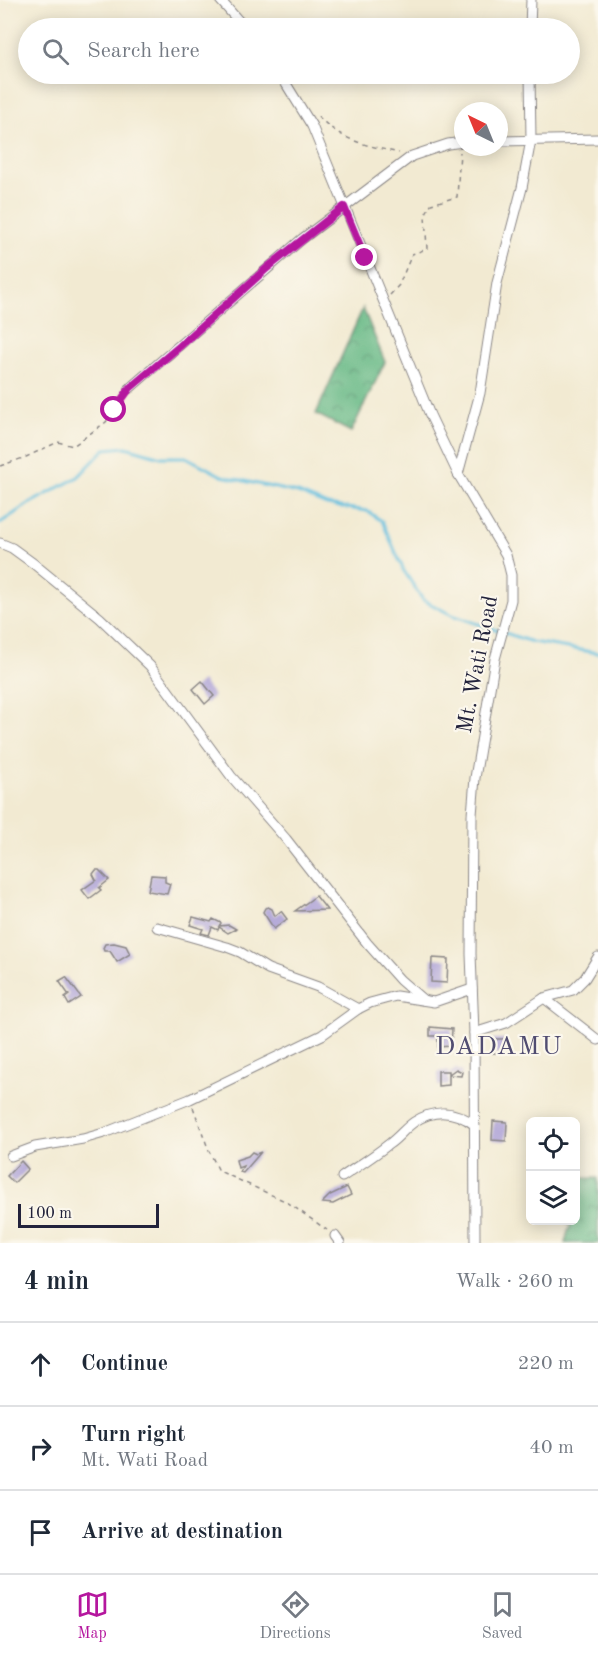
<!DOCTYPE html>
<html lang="en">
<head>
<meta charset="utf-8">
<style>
  :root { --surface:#fff; --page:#f2f2f3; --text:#1f2937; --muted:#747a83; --line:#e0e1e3; --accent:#b5179e }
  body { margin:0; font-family:"Old Standard TT",serif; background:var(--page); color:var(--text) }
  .controls { position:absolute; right:18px; bottom:18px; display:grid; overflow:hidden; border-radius:9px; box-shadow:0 3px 15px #0003 }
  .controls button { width:54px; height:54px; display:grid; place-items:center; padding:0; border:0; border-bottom:2px solid var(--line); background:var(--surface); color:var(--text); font:30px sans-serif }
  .compass { position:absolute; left:454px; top:102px; width:54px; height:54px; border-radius:50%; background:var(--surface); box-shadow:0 3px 15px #0003; rotate:317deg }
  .scale { position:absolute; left:18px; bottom:15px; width:141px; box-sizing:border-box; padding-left:6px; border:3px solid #22223b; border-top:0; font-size:16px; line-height:21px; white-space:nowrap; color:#22223b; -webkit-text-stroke:4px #fbf7ec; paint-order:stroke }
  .stop { position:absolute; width:18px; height:18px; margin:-14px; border:4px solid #b5179e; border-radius:50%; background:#fff }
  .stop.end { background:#b5179e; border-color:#fff; box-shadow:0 2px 6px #0008 }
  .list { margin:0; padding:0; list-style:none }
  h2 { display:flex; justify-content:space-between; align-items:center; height:78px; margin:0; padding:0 24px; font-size:26px }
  h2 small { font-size:20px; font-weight:400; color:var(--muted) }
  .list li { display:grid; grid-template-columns:39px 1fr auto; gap:18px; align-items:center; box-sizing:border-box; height:84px; padding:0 24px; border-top:2px solid var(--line) }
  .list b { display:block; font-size:22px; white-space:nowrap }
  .list p { margin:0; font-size:20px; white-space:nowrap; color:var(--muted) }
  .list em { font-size:20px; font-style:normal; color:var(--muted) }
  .icon { flex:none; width:33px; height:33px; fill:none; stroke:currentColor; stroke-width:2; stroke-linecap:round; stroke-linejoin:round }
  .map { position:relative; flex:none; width:598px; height:1243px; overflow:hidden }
  .search { position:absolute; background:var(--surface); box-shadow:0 3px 15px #0003; left:18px; right:18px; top:18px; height:66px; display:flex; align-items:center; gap:15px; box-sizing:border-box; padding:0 21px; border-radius:33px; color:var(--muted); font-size:22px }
  .sheet { height:330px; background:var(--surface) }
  nav { display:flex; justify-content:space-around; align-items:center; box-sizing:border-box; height:84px; border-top:2px solid var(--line); background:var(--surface); font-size:16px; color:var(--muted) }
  nav a { display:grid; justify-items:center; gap:3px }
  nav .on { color:var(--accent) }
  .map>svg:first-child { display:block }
  .forest { fill:url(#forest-crowns); stroke:#446e60; stroke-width:1.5 }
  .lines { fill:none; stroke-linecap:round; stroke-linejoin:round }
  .stream { stroke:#5fbddd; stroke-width:3 }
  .building { fill:#a89cd5 }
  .minor-casing { stroke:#8a8686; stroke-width:11 }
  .path { stroke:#8a8686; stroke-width:1.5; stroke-dasharray:4.5 4.5; stroke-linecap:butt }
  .minor { stroke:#fff; stroke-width:9 }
  .route { stroke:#b5179e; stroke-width:8 }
  .labels { text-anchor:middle; stroke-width:4.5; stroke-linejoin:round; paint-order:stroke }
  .street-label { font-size:22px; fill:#22223b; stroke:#fbf7ec }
  .quarter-label { font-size:26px; letter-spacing:1.5px; fill:#514d71; stroke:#fbf7ec }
</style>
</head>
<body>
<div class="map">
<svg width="598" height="1243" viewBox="0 0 598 1243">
  <defs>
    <pattern id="forest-crowns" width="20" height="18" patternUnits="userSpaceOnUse" patternTransform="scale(1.5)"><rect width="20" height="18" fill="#67b986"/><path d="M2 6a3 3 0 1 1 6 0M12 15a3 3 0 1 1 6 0" fill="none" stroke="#54966f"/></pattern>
  </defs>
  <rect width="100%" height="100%" fill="#fbf7ec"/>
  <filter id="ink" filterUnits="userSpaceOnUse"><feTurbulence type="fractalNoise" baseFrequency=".0167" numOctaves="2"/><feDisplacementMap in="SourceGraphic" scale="12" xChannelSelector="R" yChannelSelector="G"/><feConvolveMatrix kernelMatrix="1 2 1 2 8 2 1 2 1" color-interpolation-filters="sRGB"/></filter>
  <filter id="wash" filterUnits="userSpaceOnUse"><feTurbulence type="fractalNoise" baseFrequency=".008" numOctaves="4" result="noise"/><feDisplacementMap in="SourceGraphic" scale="24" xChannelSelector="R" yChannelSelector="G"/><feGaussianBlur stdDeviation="1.35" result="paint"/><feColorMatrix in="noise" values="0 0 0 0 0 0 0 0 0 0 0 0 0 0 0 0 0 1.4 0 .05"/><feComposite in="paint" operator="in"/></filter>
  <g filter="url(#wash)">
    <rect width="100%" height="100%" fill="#f2ead2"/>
    <g class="forest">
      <polygon points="363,308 385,362 351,432 316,414"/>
      <polygon points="576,1178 598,1178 598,1243 565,1243 568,1231 571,1227 566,1221 576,1220"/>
    </g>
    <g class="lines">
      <polyline class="stream" points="0,523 27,505 78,477 105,449 126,447 161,457 186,457 222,476 298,493 327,505 367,511 382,521 404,571 423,600 452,615 532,642 598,653"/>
    </g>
    <g id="blocks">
      <g class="building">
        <polygon points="202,681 214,696 205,704 193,689"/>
        <polygon points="96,870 99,870 109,880 99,888 101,890 89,899 82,890 96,880 93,874"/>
        <polygon points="151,875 165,876 165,882 170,884 167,894 148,891"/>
        <polygon points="316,896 327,910 295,911"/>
        <polygon points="268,907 272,909 275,916 281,911 287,919 274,929 263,912 265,908"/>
        <polygon points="193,917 211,922 213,919 221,923 219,926 229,925 236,929 228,933 219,927 218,930 212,927 209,935 201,933 203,929 190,925"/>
        <polygon points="114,943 126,946 130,954 117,962 110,951 104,951 103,948 105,944"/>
        <polygon points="432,958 448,959 447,983 431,982"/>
        <polygon points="66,977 81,997 69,1005 65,998 69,995 59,981"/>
        <polygon points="430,1027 452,1029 451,1046 438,1047 438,1036 430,1036"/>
        <polygon points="493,1039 506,1039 507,1053 493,1053"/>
        <polygon points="456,1069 462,1072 461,1076 449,1075 449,1085 438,1086 438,1071 449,1071 449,1074"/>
        <polygon points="493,1121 507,1122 506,1141 492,1140"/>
        <polygon points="252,1152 256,1154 261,1152 243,1173 240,1172 243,1166 238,1168 236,1160 248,1156"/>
        <polygon points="21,1161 28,1169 14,1183 7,1176"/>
        <polygon points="347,1187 351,1195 333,1204 322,1203 330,1195"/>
      </g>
    </g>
  </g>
  <g filter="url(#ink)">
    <use href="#blocks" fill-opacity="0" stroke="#8a8686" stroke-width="1.5"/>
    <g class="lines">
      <defs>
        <g id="minor">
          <polyline points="220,0 245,28"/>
          <polyline points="530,28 531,0"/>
          <polyline points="280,74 312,126 430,415 458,474 506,555 511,575 511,600 495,659 475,778 472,815 471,954 474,1033 475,1243"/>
          <polyline points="499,141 598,139"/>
          <polyline points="130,388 302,239 412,156 448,144 463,142"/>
          <polyline points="458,474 480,393 497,283 522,188 531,140 530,74"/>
          <polyline points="0,543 12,548 34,564 100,618 150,666 231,776 286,839 367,943 400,980 423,1000"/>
          <polyline points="157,927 227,947 240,952 268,969 318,987 358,1009"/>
          <polyline points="544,998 573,990 585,978 598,957"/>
          <polyline points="474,1033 506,1023 544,998 598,1040"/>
          <polyline points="11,1156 35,1147 83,1139 104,1133 190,1099 322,1035 358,1009 370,1003 396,996 434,1002 472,989"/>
          <path d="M 342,1177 C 358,1166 374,1156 389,1144 C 398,1138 405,1128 414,1122 C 435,1108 456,1111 475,1125"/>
          <polyline points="335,1236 340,1243"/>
        </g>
      </defs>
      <use href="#minor" class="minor-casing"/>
      <g class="path">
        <path d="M 318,116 C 341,141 366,145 399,153"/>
        <polyline points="390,295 399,285 412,254 427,249 425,215 431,204 457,197 460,152"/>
        <polyline points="0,466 26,457 58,442 73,446 106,422 124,396"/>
        <polyline points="193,1107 209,1151 219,1171 287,1202 327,1230"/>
      </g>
      <use href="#minor" class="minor"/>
    </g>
  </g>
  <g class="lines" filter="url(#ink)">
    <polyline class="route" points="114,410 130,388 180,346 267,268 344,207 365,258"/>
  </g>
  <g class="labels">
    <g class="street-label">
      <text transform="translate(476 664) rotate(-79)" y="8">Mt. Wati Road</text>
    </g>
    <g class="quarter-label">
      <text x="499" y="1054">DADAMU</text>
    </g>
  </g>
</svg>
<div class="controls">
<button><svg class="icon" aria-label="locate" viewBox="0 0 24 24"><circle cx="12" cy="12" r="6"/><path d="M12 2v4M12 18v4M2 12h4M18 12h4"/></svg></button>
<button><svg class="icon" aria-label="layers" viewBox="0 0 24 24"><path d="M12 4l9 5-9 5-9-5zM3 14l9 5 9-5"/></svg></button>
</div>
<svg class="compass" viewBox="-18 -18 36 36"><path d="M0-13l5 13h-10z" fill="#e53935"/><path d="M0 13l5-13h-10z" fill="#747a83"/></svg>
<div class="scale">100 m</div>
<div class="stop" style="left:114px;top:410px"></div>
<div class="stop end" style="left:365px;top:258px"></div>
<div class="search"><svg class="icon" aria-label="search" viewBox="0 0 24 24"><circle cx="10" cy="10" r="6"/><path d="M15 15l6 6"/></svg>Search here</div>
</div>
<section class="sheet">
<h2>4 min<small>Walk · 260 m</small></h2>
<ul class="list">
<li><svg class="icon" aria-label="ahead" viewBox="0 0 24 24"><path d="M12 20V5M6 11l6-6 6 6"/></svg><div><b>Continue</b></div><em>220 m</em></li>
<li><svg class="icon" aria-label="right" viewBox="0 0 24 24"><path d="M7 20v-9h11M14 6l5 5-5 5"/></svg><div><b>Turn right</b><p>Mt. Wati Road</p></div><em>40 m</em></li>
<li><svg class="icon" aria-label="arrive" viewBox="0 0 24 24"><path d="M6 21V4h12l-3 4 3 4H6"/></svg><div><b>Arrive at destination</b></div></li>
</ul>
</section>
<nav>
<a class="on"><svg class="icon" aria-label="map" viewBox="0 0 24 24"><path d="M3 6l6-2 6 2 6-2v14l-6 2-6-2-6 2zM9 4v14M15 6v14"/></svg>Map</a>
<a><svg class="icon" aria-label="directions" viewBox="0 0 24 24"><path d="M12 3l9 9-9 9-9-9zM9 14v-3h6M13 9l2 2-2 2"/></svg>Directions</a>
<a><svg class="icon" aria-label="saved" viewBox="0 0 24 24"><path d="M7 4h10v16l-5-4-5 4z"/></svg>Saved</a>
</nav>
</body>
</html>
